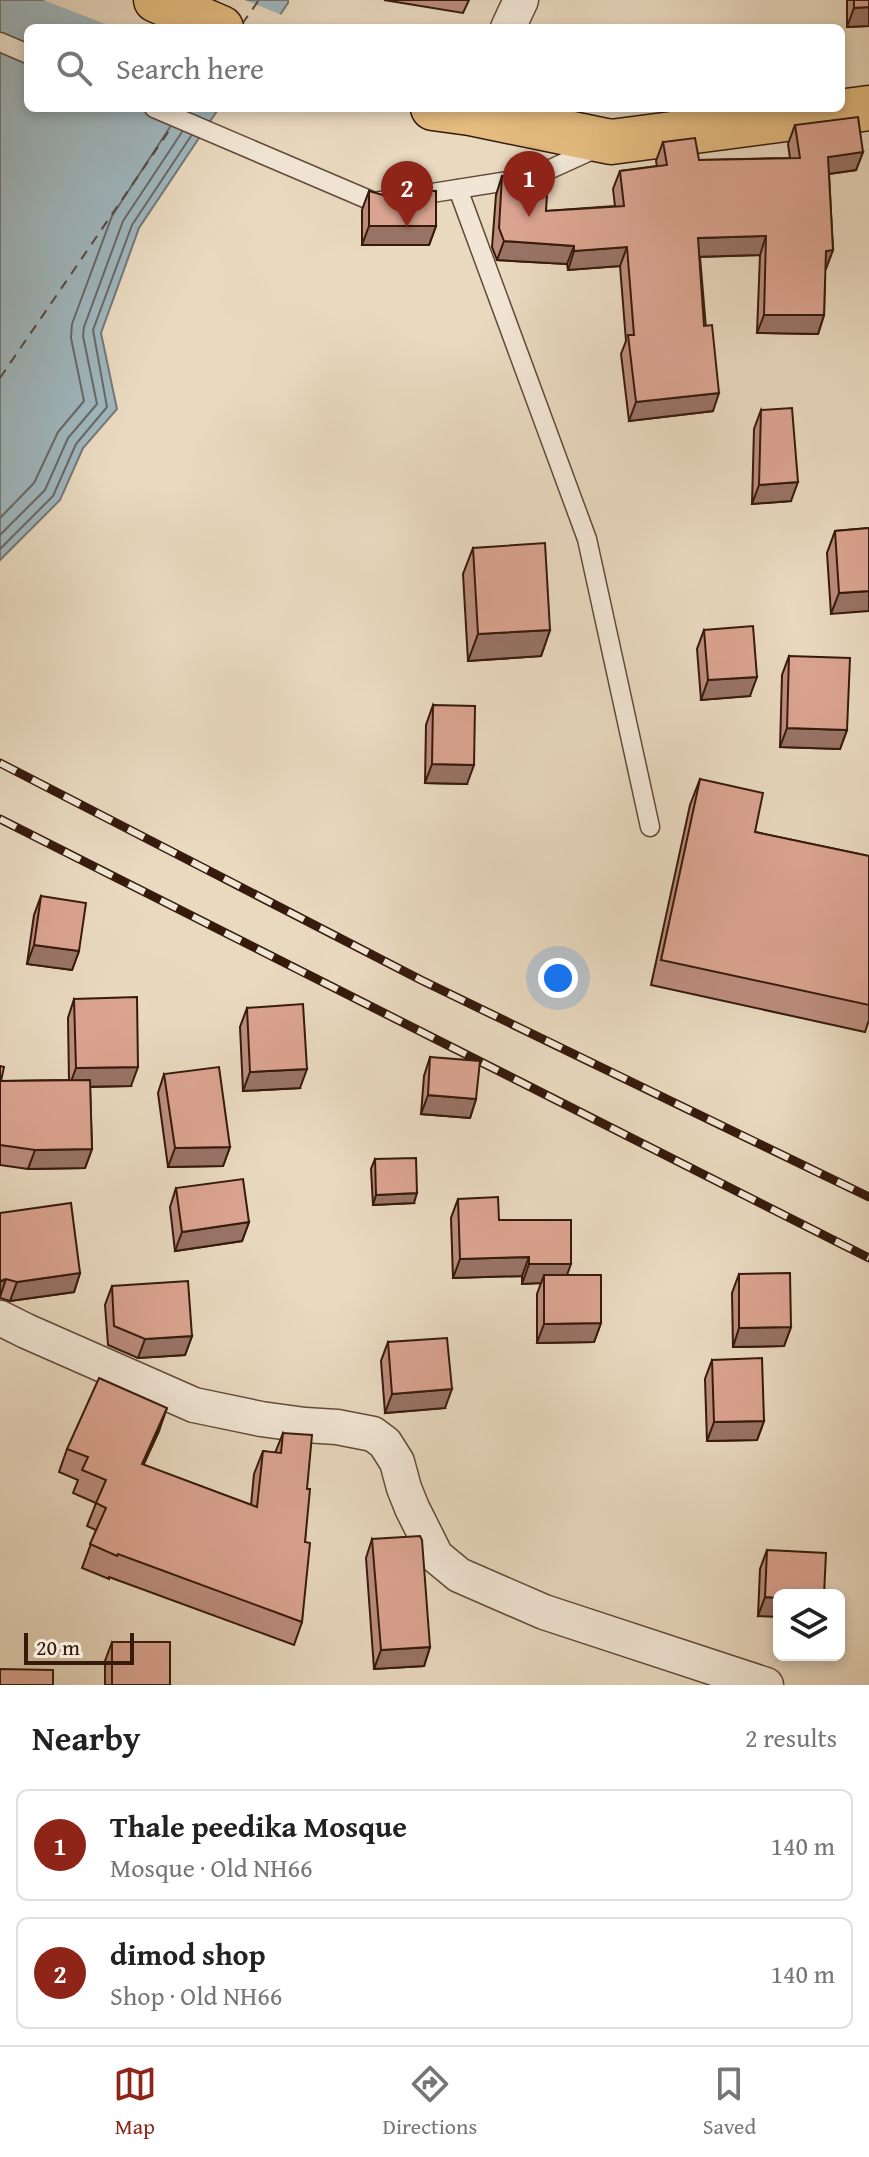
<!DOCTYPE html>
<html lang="en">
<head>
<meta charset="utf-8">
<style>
  :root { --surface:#fff; --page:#f2f2f2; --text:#222; --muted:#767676; --line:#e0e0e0; --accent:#8f2418 }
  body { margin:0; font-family:"Gentium Book Plus",serif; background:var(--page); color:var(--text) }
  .controls { position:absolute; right:24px; bottom:24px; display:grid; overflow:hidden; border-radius:12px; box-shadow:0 4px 12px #0003 }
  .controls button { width:72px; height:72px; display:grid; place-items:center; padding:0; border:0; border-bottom:2px solid var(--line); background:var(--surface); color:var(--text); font:40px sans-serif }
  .scale { position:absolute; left:24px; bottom:20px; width:110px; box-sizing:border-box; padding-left:8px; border:4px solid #361a0c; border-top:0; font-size:22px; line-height:28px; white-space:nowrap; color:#361a0c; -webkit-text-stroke:6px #f1e6d5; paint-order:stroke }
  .you { position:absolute; left:558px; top:978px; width:28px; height:28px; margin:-20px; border:6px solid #fff; border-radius:50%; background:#1a73e8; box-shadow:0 0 0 12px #1a73e833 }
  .badge { display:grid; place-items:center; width:52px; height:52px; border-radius:50%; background:var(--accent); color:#fff; font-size:26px; font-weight:700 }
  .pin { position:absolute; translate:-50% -66px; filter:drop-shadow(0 2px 4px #0008) }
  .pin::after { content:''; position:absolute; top:42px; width:28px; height:24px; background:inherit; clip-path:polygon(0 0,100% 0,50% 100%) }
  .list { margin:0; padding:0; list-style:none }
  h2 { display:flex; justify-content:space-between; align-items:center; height:104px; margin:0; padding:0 32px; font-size:34px }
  h2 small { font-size:26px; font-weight:400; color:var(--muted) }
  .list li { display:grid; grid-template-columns:52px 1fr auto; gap:24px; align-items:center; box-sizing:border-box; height:112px; margin:0 16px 16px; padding:0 16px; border:2px solid var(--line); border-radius:12px }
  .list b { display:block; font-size:30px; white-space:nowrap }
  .list p { margin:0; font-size:26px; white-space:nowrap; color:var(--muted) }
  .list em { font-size:26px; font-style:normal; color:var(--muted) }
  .icon { flex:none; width:44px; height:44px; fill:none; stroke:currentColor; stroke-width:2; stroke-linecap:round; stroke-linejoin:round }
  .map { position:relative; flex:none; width:869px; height:1685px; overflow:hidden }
  .search { position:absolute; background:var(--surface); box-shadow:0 4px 12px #0003; left:24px; right:24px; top:24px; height:88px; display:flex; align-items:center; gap:20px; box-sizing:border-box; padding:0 28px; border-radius:12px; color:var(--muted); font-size:30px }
  .sheet { height:360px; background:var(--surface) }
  nav { display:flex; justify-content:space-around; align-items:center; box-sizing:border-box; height:112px; border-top:2px solid var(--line); background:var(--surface); font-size:22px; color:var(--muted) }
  nav a { display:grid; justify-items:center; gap:4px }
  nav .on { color:var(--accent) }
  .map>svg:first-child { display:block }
  .water { fill:#9fb7be; stroke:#757877; stroke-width:2 }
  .pier { fill:#e9d9bf }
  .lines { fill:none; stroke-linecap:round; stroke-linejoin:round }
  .shore { stroke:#6a6865; stroke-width:2 }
  .ferry { stroke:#564941; stroke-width:2; stroke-dasharray:10 8; stroke-linecap:butt }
  .lane-casing { stroke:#634a39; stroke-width:21 }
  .street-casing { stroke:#634a39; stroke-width:37 }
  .primary-casing { stroke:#361a0c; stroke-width:47 }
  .lane { stroke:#f1e6d5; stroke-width:18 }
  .street { stroke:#f1e6d5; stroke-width:34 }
  .primary { stroke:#e4bc80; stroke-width:44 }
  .rail-casing { stroke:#361a0c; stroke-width:9 }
  .rail { stroke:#f1e6d5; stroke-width:6; stroke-dasharray:18; stroke-linecap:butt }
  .wall { fill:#bc8d7d; stroke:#361a0c; stroke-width:2 }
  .shaded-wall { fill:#997366; stroke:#361a0c; stroke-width:2 }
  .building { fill:#dba491; stroke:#361a0c; stroke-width:2 }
</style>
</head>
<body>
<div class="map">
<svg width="869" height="1685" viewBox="0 0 869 1685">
  <rect width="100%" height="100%" fill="#e9d9bf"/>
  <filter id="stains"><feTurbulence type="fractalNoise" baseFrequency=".0025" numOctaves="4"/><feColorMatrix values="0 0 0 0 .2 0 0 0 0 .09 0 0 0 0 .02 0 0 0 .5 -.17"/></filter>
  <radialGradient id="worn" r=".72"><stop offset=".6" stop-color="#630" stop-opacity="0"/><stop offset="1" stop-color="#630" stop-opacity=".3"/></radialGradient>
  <polygon class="water" points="0,0 288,0 288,3 271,28 28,28 28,108 219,108 139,228 101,333 117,409 83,448 60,500 0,560"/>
  <polygon class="pier" points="43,0 245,0 284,16 276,28 116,28"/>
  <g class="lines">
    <g class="shore">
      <polyline points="0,518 34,483 58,432 84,401 71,338 72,324 112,216 170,127"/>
      <polyline points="0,535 45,490 68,438 97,404 83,336 84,327 123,221 182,132"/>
      <polyline points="0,549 53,496 76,444 107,407 93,330 132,225 191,136"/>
    </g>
    <g class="ferry">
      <polyline points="242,24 259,0"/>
      <polyline points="0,378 173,125"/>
    </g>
    <defs>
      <g id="lane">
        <polyline points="0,42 28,54"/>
        <polyline points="154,108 374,202 388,200"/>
        <polyline points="458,189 587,539 650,827"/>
        <polyline points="413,196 533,177 599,147"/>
      </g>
      <g id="street">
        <polyline points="508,28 521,0"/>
        <polyline points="0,1318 26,1331 194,1405 261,1419 305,1425 337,1427 373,1434 385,1443 397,1462 404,1488 412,1508 436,1556 459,1575 544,1612 766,1685"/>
      </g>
      <g id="primary">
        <polyline points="156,0 221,28"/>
        <polyline points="433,108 470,113 611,142 869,108"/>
      </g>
    </defs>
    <use href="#lane" class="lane-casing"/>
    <use href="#street" class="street-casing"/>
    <use href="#primary" class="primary-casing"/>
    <use href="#lane" class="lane"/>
    <use href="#street" class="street"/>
    <use href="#primary" class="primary"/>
    <defs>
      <g id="rail">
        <polyline points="0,763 421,980 869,1197"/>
        <polyline points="0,819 869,1258"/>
      </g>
    </defs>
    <use href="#rail" class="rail-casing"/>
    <use href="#rail" class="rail"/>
  </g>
  <g class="wall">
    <polygon points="384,0 469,0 463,13"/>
    <polygon points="847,0 869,0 869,26 847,27"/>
    <polygon points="795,125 863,152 856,170 829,174 833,250 825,269 824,315 818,334 757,333 760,255 700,257 713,411 629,421 621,354 626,341 620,266 568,270 567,264 497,260 492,247 496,195 502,176 546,211 615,206 613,189 620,171 657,166 656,161 663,142 699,160 790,158 788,144"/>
    <polygon points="369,191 436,226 429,245 362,245 362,210"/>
    <polygon points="761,410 791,501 752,504 754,429"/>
    <polygon points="869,528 831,614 827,553 835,531"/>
    <polygon points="473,548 550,630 541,656 468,661 463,574"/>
    <polygon points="704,630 750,696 701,700 697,649"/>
    <polygon points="789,656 847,730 840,749 780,747 782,675"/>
    <polygon points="433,705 467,784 425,783 426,725"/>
    <polygon points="700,779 755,832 869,856 869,1020 865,1032 651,985 690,805"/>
    <polygon points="41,896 79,951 72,970 27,964 34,915"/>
    <polygon points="74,999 131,1086 90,1087 92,1149 85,1168 28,1169 0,1165 0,1066 1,1081 69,1080 68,1018"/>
    <polygon points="247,1008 300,1088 243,1091 240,1027"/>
    <polygon points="430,1057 476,1099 470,1118 421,1114 424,1076"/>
    <polygon points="164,1074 230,1147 223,1166 168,1167 158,1093"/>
    <polygon points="375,1159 414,1203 373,1205 371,1169"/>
    <polygon points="176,1188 249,1222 242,1241 175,1251 170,1207"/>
    <polygon points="458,1199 499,1220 567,1275 601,1323 594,1342 537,1343 537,1294 541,1283 522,1284 522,1276 453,1278 451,1218"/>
    <polygon points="0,1213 80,1273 74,1292 10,1301 0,1298"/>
    <polygon points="739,1274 791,1327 784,1346 733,1347 732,1293"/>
    <polygon points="112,1286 192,1336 185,1355 138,1358 108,1345 105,1305"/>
    <polygon points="388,1342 445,1408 385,1413 381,1361"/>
    <polygon points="712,1360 764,1421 757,1440 707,1441 705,1379"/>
    <polygon points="159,1431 143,1465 251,1505 254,1474 263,1451 275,1453 283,1433 307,1489 302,1622 294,1645 109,1577 109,1579 82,1568 96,1530 87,1526 96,1503 73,1493 78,1480 59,1472 67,1449"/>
    <polygon points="372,1539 430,1647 424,1666 374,1669 366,1558"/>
    <polygon points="767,1550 824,1595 758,1616 760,1569"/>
    <polygon points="112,1642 170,1685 105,1685 105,1661"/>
  </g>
  <g class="shaded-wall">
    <polygon points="869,7 869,26 847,27 854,8"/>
    <polygon points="863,152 856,170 821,175 828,157"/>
    <polygon points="369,226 436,226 429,245 362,245"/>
    <polygon points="766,236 760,255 691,257 698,238"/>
    <polygon points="504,241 574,246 567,264 497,260"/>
    <polygon points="627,247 620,266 568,270 574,251"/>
    <polygon points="833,250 826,269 819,269 826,251"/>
    <polygon points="764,315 824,315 818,334 757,333"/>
    <polygon points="719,393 713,411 629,421 636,402"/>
    <polygon points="798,482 791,501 752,504 759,485"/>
    <polygon points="869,591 869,611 831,614 839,593"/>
    <polygon points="550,630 541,656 468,661 478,634"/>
    <polygon points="757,677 750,696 701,700 708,680"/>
    <polygon points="787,728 847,730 840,749 780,747"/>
    <polygon points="432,764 474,765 467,784 425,783"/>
    <polygon points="34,945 79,951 72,970 27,964"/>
    <polygon points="138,1067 131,1086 69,1087 76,1068"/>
    <polygon points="307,1069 300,1088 243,1091 250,1072"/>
    <polygon points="428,1095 476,1099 470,1118 421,1114"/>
    <polygon points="230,1147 223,1166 168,1167 175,1148"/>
    <polygon points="92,1149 85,1168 28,1169 35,1150"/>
    <polygon points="417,1193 414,1203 373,1205 376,1195"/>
    <polygon points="249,1222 242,1241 175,1251 182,1232"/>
    <polygon points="529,1257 522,1276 453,1278 460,1259"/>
    <polygon points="529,1264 571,1264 564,1283 544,1275 541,1283 522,1284"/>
    <polygon points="80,1273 74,1292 10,1301 17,1282"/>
    <polygon points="6,1279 0,1297 0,1282"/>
    <polygon points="601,1323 594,1342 537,1343 544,1324"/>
    <polygon points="791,1327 784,1346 733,1347 739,1328"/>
    <polygon points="192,1336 185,1355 138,1358 145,1339"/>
    <polygon points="452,1389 445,1408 385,1413 392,1394"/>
    <polygon points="167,1408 159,1431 133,1488 142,1464"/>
    <polygon points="764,1421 757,1440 707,1441 714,1422"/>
    <polygon points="765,1597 779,1598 779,1617 758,1616"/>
    <polygon points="430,1647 424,1666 374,1669 381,1650"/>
  </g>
  <g class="building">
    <polygon points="854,0 869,0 869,7 854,8"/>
    <polygon points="858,117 863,152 828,157 833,250 826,251 824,315 764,315 766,236 698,238 704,326 712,325 719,393 636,402 628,335 634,335 627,247 574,251 574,246 504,241 499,228 502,176 548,178 546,211 624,206 620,171 667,165 663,142 695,138 699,160 800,158 795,125"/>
    <polygon points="411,190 436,191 436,226 369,226 369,191 383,195"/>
    <polygon points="792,408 798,482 759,485 761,410"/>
    <polygon points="869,528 869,591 839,593 835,531"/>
    <polygon points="545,543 550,630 478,634 473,548"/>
    <polygon points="753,626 757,677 708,680 704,630"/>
    <polygon points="789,656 850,658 847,730 787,728"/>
    <polygon points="433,705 475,706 474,765 432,764"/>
    <polygon points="700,779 763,793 755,832 869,856 869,1005 661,960"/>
    <polygon points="41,896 86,903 79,951 34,945"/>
    <polygon points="137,997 138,1067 76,1068 74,999"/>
    <polygon points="303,1004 307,1069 250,1072 247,1008"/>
    <polygon points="430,1057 480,1061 476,1099 428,1095"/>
    <polygon points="0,1066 4,1067 1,1081 90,1080 92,1149 35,1150 0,1145"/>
    <polygon points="219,1067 230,1147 175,1148 164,1074"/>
    <polygon points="416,1158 417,1193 376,1195 375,1159"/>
    <polygon points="243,1179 249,1222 182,1232 176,1188"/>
    <polygon points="498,1197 499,1220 571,1220 571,1264 529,1264 529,1257 460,1259 458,1199"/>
    <polygon points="71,1203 80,1273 17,1282 6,1279 0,1281 0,1213"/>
    <polygon points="790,1273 791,1327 739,1328 739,1274"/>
    <polygon points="544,1275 601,1275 601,1323 544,1324"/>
    <polygon points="188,1281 192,1336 145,1339 114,1326 112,1286"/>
    <polygon points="447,1338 452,1389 392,1394 388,1342"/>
    <polygon points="762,1358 764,1421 714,1422 712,1360"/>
    <polygon points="99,1378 167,1408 142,1464 257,1507 263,1451 281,1453 283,1433 312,1435 307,1489 310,1489 305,1542 310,1543 302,1622 118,1554 117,1556 90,1544 106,1508 96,1503 106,1480 82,1470 88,1457 67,1449"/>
    <polygon points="420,1536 422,1540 430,1647 381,1650 372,1539"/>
    <polygon points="767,1550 826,1553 824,1595 779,1595 779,1598 765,1597"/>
    <rect x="112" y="1642" width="58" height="43"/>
    <polygon points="0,1669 53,1670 53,1685 0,1685"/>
  </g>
  <rect width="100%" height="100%" filter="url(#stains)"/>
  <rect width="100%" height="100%" fill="url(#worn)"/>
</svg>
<div class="controls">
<button><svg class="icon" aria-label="layers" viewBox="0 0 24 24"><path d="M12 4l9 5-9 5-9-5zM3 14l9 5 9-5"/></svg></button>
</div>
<div class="scale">20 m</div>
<div class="you"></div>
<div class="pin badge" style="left:529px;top:217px">1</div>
<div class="pin badge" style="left:407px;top:227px">2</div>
<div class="search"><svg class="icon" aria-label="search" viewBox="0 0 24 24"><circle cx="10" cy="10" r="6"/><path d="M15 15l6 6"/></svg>Search here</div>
</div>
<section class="sheet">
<h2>Nearby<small>2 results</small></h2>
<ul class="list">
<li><span class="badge">1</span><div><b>Thale peedika Mosque</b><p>Mosque · Old NH66</p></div><em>140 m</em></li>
<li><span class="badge">2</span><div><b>dimod shop</b><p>Shop · Old NH66</p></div><em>140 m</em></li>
</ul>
</section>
<nav>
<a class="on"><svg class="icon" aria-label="map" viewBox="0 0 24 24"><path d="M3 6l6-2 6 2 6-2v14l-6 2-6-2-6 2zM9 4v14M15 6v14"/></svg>Map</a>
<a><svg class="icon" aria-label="directions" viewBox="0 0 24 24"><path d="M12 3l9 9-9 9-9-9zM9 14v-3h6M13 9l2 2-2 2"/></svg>Directions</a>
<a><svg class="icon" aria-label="saved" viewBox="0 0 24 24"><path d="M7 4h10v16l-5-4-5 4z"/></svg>Saved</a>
</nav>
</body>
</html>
